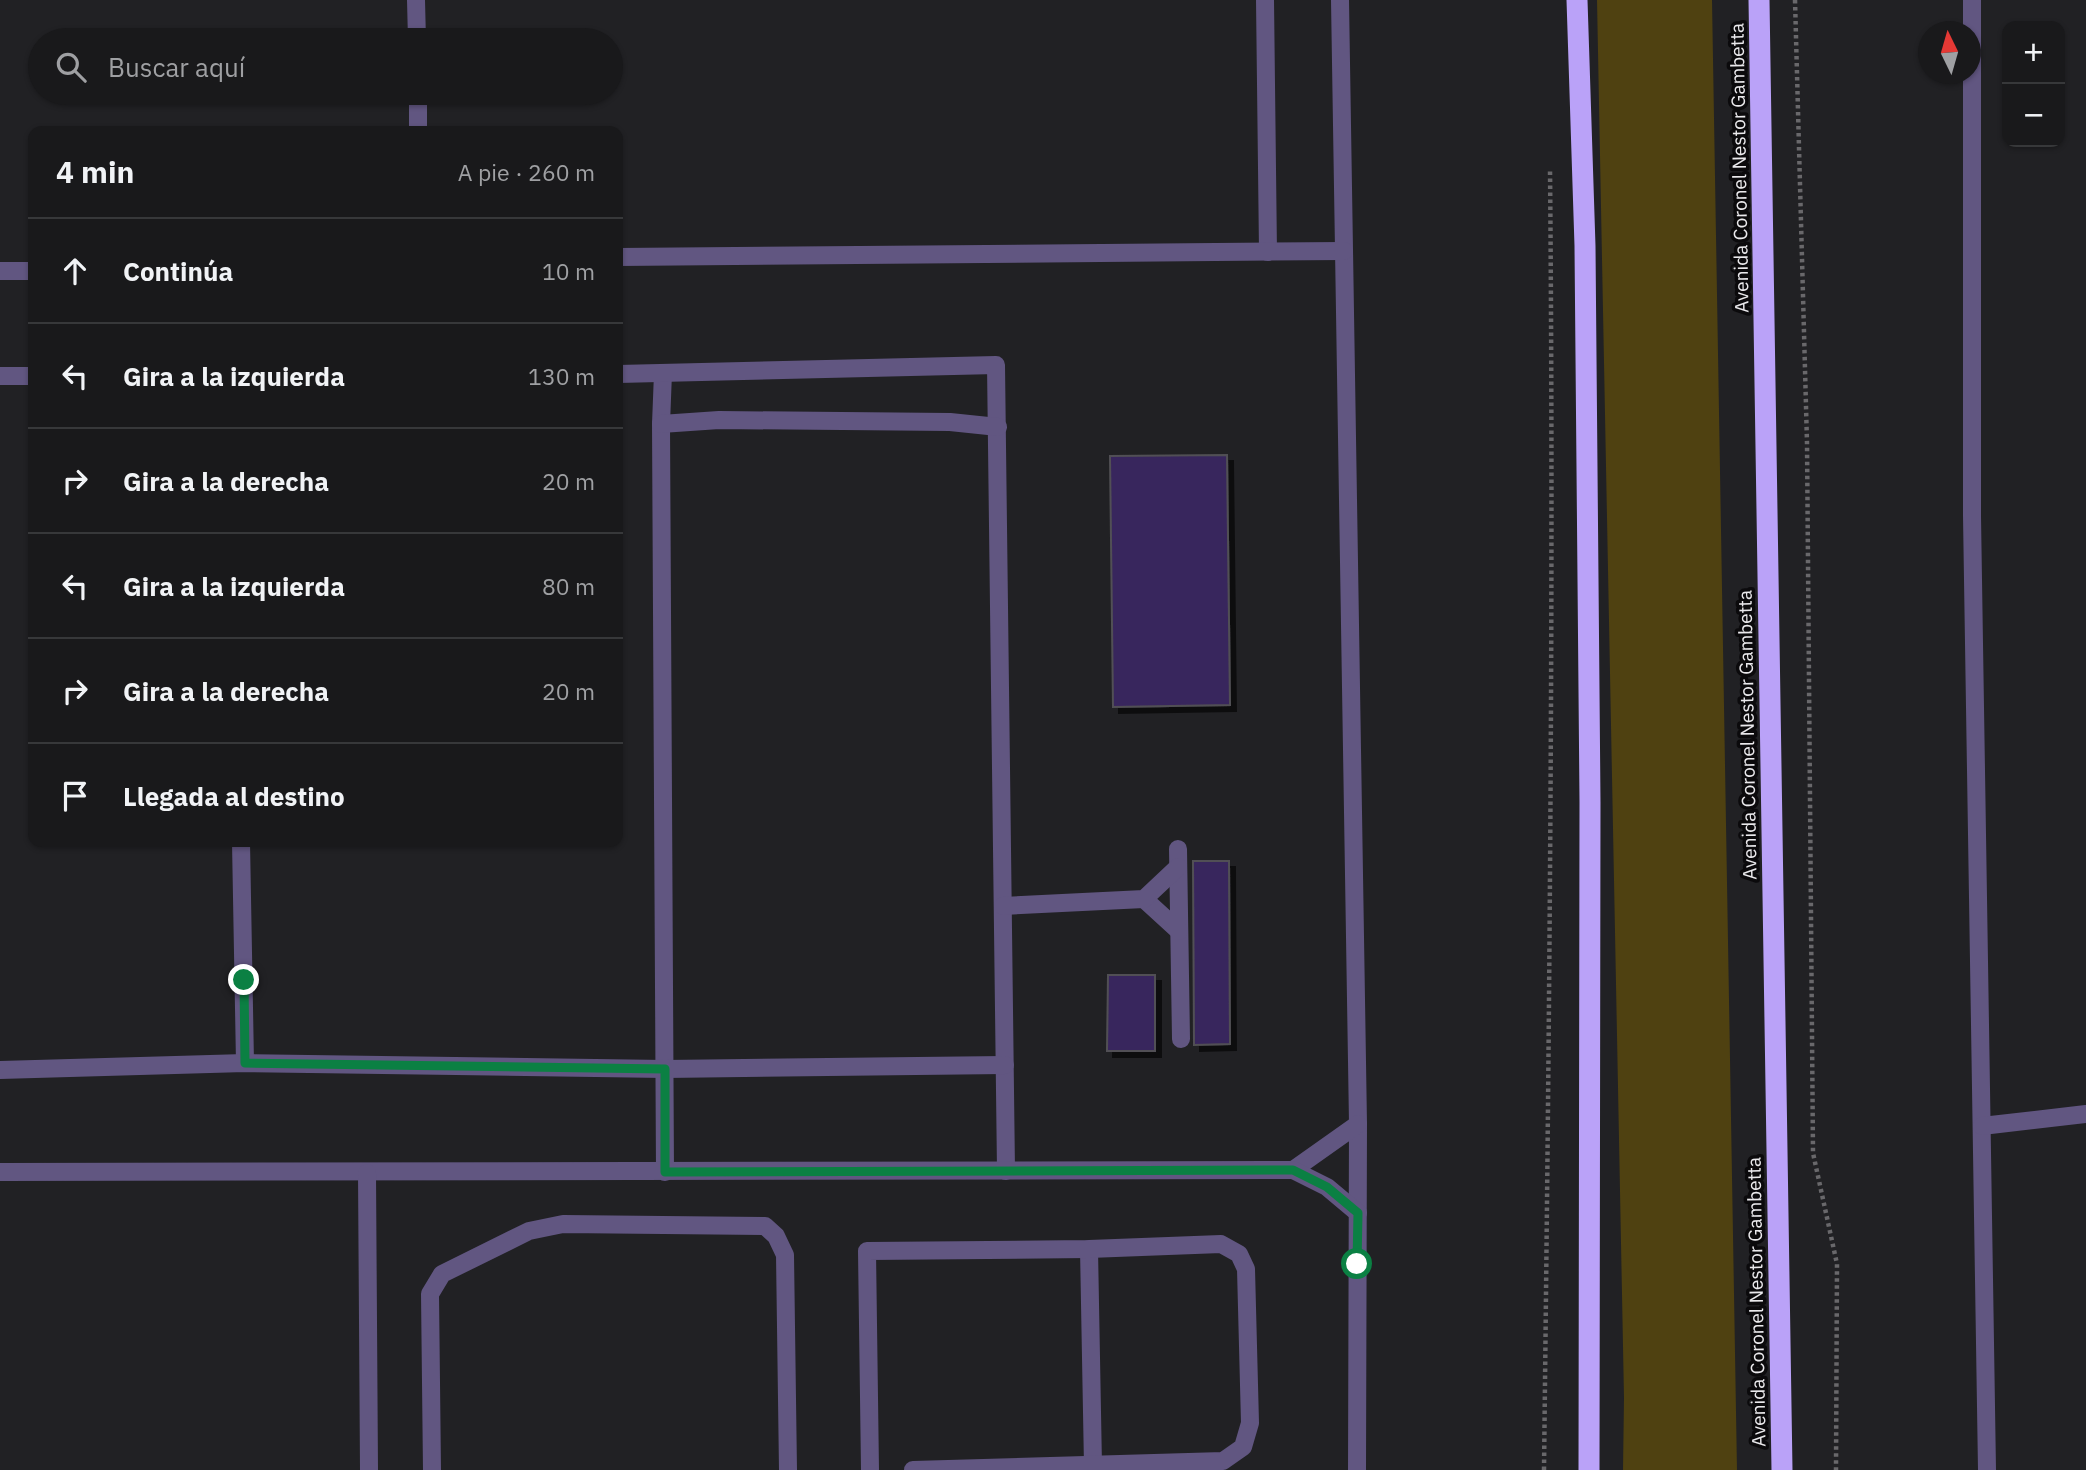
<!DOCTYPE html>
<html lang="es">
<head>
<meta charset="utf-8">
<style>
  :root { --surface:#19191b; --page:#222224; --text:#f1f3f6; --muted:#9fa0a3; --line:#37383a }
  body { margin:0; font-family:"IBM Plex Sans",sans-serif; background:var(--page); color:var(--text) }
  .controls { position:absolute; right:21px; top:21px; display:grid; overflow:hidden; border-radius:14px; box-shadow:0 2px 5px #0004 }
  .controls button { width:63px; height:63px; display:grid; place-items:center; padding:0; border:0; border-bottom:2px solid var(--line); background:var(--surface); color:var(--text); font:35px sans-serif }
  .compass { position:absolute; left:1918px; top:21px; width:63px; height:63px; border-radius:50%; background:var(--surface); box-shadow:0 2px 5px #0004; rotate:355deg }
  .stop { position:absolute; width:21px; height:21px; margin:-16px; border:5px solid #0b8043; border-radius:50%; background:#fff }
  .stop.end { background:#0b8043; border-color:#fff; box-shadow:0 2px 7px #0008 }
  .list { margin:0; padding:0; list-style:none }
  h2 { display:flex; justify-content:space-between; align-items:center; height:91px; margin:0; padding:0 28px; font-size:30px }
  h2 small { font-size:23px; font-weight:400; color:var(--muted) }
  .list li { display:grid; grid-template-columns:46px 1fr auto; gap:21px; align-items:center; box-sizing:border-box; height:105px; padding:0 28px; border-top:2px solid var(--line) }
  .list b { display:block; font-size:26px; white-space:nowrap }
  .list em { font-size:23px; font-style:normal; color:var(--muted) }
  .icon { flex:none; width:38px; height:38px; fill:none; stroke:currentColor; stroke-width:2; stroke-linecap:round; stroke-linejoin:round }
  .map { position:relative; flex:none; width:2086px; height:1470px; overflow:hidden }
  .search { position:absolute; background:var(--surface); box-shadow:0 2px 5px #0004; left:28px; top:28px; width:595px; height:77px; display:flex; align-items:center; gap:18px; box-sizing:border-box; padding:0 24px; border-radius:38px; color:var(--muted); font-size:26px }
  .panel { position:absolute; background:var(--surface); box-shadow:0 2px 5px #0004; left:28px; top:126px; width:595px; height:721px; border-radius:14px }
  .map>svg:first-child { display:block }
  .green { fill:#4f4111 }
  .building { fill:#39265d; stroke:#515054; stroke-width:2; filter:url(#shadow) }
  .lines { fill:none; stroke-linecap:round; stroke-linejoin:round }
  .path { stroke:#69686b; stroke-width:4.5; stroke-dasharray:3.5 3.5; stroke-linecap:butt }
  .minor { stroke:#615681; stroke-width:18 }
  .highway { stroke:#baa2f8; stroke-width:21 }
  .route { stroke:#0b8043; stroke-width:9 }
  .labels { text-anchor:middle; stroke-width:7; stroke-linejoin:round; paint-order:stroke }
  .street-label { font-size:19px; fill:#eae9ec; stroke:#0b0a0c }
</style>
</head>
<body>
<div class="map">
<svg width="2086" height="1470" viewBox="0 0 2086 1470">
  <defs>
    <filter id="shadow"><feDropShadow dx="6" dy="6" stdDeviation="0" flood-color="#0009"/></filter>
  </defs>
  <rect width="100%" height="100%" fill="#212124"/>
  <polygon class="green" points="1597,0 1712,0 1737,1470 1623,1470 1624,1398"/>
  <g class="building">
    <polygon points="1227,455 1230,705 1113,707 1110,456"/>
    <polygon points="1193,861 1229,861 1230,1044 1194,1045"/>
    <polygon points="1108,975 1155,975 1155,1051 1107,1051"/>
  </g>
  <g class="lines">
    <g class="path">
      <polyline points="1795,0 1807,443 1813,1153 1837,1264 1836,1470"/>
      <path d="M 1544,1470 C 1549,1036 1554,603 1550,169"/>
    </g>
    <g class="minor">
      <polyline points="416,0 417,40"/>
      <polyline points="1265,0 1268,252"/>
      <polyline points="1340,0 1358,1124 1357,1470"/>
      <polyline points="1972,0 1972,516 1987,1470"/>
      <polyline points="418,93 418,131"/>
      <polyline points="618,257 1344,251"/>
      <polyline points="0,271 33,271"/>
      <polyline points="663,373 661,424 665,1172"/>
      <polyline points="618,374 996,365 1006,1171"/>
      <polyline points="0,376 33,376"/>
      <polyline points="661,424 719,420 950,422 998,427"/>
      <polyline points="241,842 245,1063"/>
      <polyline points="1178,849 1181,1039"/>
      <polyline points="1144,899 1179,931"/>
      <polyline points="1003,906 1144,899 1178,867"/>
      <polyline points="0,1070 245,1063 665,1069 1005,1065"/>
      <polyline points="1982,1126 2086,1114"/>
      <polyline points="1293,1170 1358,1124"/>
      <polyline points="0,1172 1293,1170 1327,1187 1358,1213"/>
      <polyline points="367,1173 369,1470"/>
      <polyline points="1089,1249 1093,1466"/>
      <polyline points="432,1470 430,1294 442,1274 529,1231 563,1224 765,1226 776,1236 785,1255 788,1470"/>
      <polyline points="870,1470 867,1251 1089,1249 1221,1244 1239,1254 1246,1269 1250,1423 1243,1447 1223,1461 913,1470"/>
    </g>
    <g class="highway">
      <polyline points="1577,0 1585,246 1590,802 1589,1470"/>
      <polyline points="1759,0 1782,1470"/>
    </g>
  </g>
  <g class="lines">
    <polyline class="route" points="244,980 245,1063 665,1069 665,1172 1293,1170 1327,1187 1358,1213 1357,1264"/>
  </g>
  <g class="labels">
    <g class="street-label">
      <text transform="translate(1739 168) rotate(-91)" y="7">Avenida Coronel Nestor Gambetta</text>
      <text transform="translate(1747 735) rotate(-91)" y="7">Avenida Coronel Nestor Gambetta</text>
      <text transform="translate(1756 1302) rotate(-91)" y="7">Avenida Coronel Nestor Gambetta</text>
    </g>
  </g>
</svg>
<div class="controls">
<button>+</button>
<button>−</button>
</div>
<svg class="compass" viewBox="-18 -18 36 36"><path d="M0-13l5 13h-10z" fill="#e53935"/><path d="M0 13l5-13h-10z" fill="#9fa0a3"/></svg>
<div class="stop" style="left:1357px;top:1264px"></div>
<div class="stop end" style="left:244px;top:980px"></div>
<div class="search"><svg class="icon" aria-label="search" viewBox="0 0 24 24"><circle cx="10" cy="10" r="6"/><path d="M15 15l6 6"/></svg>Buscar aquí</div>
<section class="panel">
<h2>4 min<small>A pie · 260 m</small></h2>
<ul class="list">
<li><svg class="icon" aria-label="ahead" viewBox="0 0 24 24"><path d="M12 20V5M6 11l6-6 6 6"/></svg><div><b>Continúa</b></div><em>10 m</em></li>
<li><svg class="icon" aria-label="left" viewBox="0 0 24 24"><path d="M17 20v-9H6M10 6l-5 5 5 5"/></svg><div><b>Gira a la izquierda</b></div><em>130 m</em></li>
<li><svg class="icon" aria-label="right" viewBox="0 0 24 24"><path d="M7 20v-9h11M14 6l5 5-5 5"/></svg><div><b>Gira a la derecha</b></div><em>20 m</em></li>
<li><svg class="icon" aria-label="left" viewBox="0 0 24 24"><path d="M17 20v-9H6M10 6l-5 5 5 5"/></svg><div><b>Gira a la izquierda</b></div><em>80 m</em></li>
<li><svg class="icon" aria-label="right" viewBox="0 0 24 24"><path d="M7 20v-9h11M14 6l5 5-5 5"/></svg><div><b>Gira a la derecha</b></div><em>20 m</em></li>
<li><svg class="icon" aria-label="arrive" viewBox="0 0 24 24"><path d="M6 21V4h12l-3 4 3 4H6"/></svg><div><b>Llegada al destino</b></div></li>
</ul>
</section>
</div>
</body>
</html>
